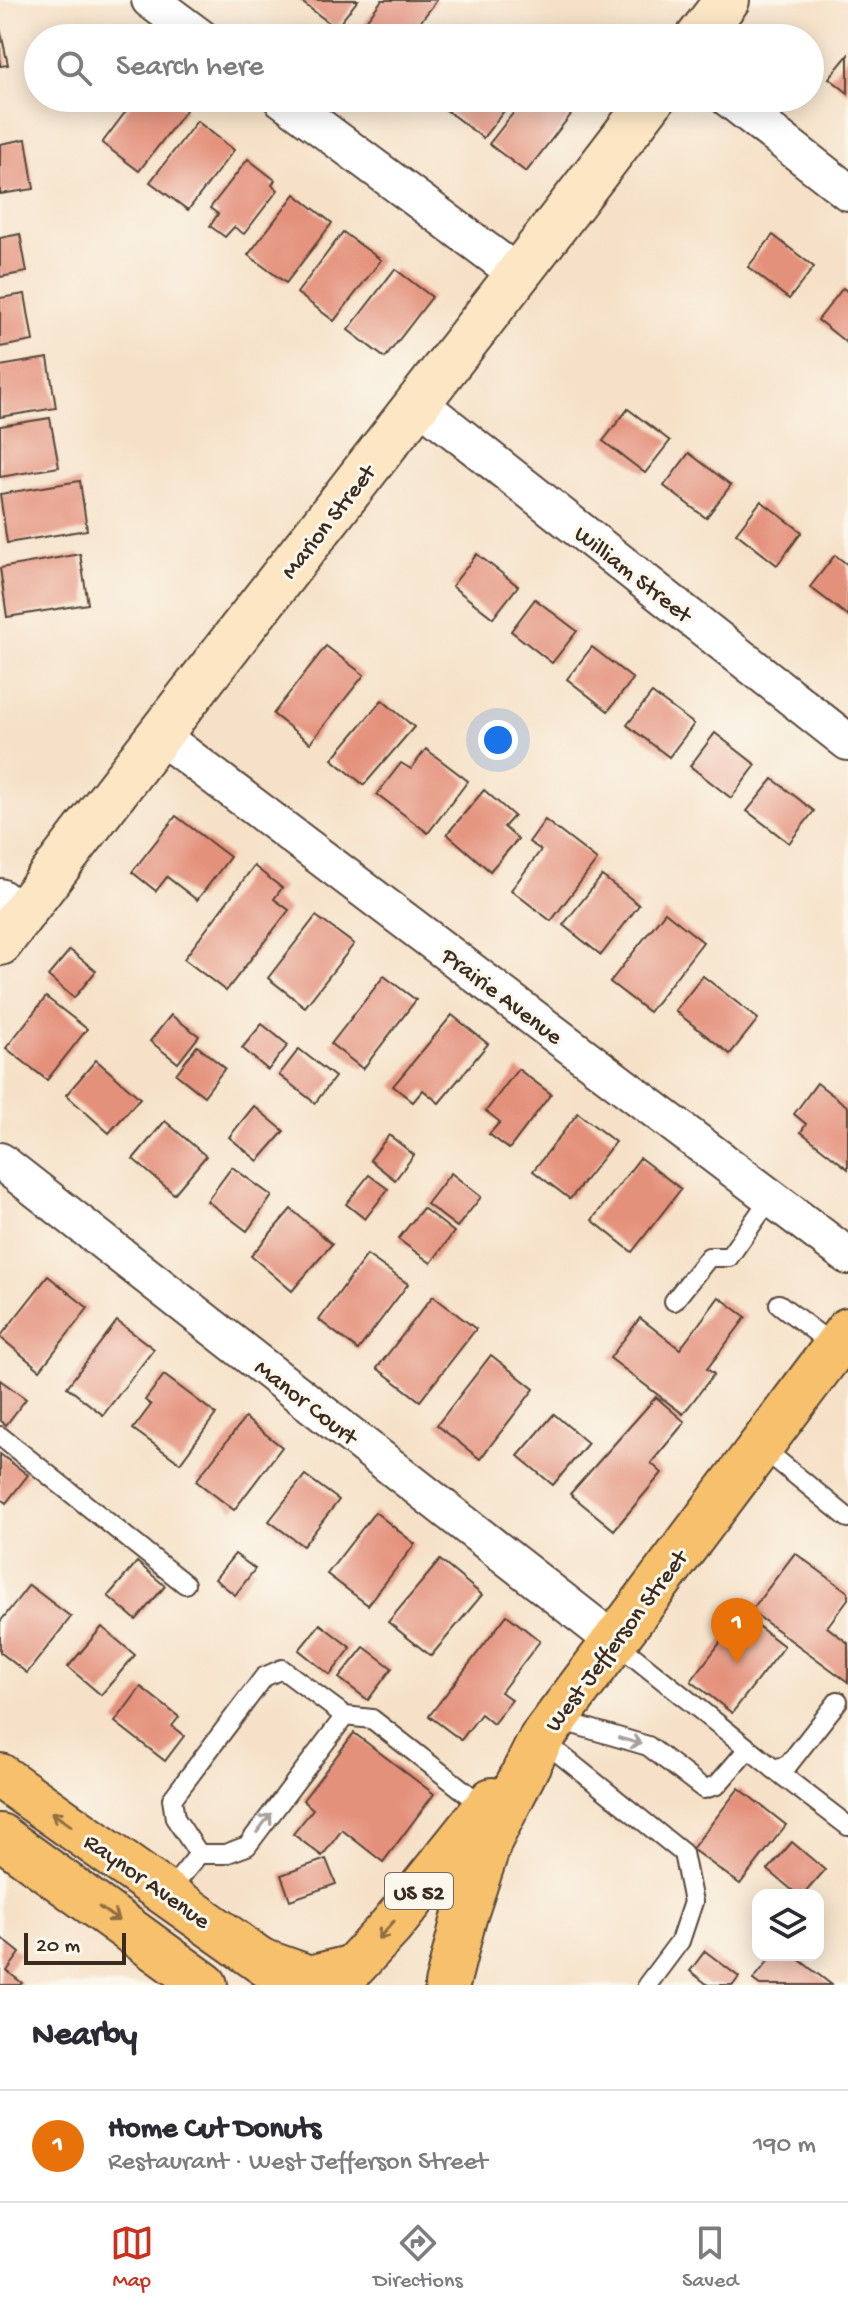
<!DOCTYPE html>
<html lang="en">
<head>
<meta charset="utf-8">
<style>
  :root { --surface:#fff; --page:#f7f7f7; --text:#2b2b33; --muted:#7c7c81; --line:#e1e1e2; --accent:#c8321e }
  body { margin:0; font-family:"Gochi Hand",sans-serif; background:var(--page); color:var(--text) }
  .controls { position:absolute; right:24px; bottom:24px; display:grid; overflow:hidden; border-radius:16px; box-shadow:0 4px 20px #0003 }
  .controls button { width:72px; height:72px; display:grid; place-items:center; padding:0; border:0; border-bottom:2px solid var(--line); background:var(--surface); color:var(--text); font:40px sans-serif }
  .scale { position:absolute; left:24px; bottom:20px; width:102px; box-sizing:border-box; padding-left:8px; border:4px solid #3b2a1e; border-top:0; font-size:22px; line-height:28px; white-space:nowrap; color:#3b2a1e; -webkit-text-stroke:6px #fbf7ec; paint-order:stroke }
  .you { position:absolute; left:498px; top:740px; width:28px; height:28px; margin:-20px; border:6px solid #fff; border-radius:50%; background:#1a73e8; box-shadow:0 0 0 12px #1a73e833 }
  .badge { display:grid; place-items:center; width:52px; height:52px; border-radius:50%; background:var(--accent); color:#fff; font-size:26px; font-weight:700 }
  .pin { position:absolute; translate:-50% -66px; filter:drop-shadow(0 2px 4px #0008) }
  .pin::after { content:''; position:absolute; top:42px; width:28px; height:24px; background:inherit; clip-path:polygon(0 0,100% 0,50% 100%) }
  .list { margin:0; padding:0; list-style:none }
  h2 { display:flex; justify-content:space-between; align-items:center; height:104px; margin:0; padding:0 32px; font-size:34px }
  h2 small { font-size:26px; font-weight:400; color:var(--muted) }
  .list li { display:grid; grid-template-columns:52px 1fr auto; gap:24px; align-items:center; box-sizing:border-box; height:112px; padding:0 32px; border-top:2px solid var(--line) }
  .list b { display:block; font-size:30px; white-space:nowrap }
  .list p { margin:0; font-size:26px; white-space:nowrap; color:var(--muted) }
  .list em { font-size:26px; font-style:normal; color:var(--muted) }
  .icon { flex:none; width:44px; height:44px; fill:none; stroke:currentColor; stroke-width:2; stroke-linecap:round; stroke-linejoin:round }
  .map { position:relative; flex:none; width:848px; height:1985px; overflow:hidden }
  .search { position:absolute; background:var(--surface); box-shadow:0 4px 20px #0003; left:24px; right:24px; top:24px; height:88px; display:flex; align-items:center; gap:20px; box-sizing:border-box; padding:0 28px; border-radius:44px; color:var(--muted); font-size:30px }
  .sheet { height:216px; background:var(--surface) }
  nav { display:flex; justify-content:space-around; align-items:center; box-sizing:border-box; height:112px; border-top:2px solid var(--line); background:var(--surface); font-size:22px; color:var(--muted) }
  nav a { display:grid; justify-items:center; gap:4px }
  nav .on { color:var(--accent) }
  .map>svg:first-child { display:block }
  .building { fill:#e4917c }
  .lines { fill:none; stroke-linecap:round; stroke-linejoin:round }
  .lane-casing { stroke:#574538; stroke-width:22 }
  .street-casing { stroke:#574538; stroke-width:40 }
  .secondary-casing { stroke:#574538; stroke-width:48 }
  .primary-casing { stroke:#574538; stroke-width:48 }
  .lane { stroke:#fff; stroke-width:18 }
  .street { stroke:#fff; stroke-width:36 }
  .secondary { stroke:#fce6c4; stroke-width:44 }
  .primary { stroke:#f7c06c; stroke-width:44 }
  .oneway { stroke:#a79f9a }
  .oneway2 { stroke:#906e41 }
  .labels { text-anchor:middle; stroke-width:6; stroke-linejoin:round; paint-order:stroke }
  .shield { fill:#fbf7ec; stroke:#75685c; stroke-width:2 }
  .shield-label { font-size:22px; font-weight:bold; fill:#3b2a1e }
  .street-label { font-size:24px; fill:#3b2a1e; stroke:#fbf7ec }
</style>
</head>
<body>
<div class="map">
<svg width="848" height="1985" viewBox="0 0 848 1985">
  <rect width="100%" height="100%" fill="#fbf7ec"/>
  <filter id="ink" filterUnits="userSpaceOnUse"><feTurbulence type="fractalNoise" baseFrequency=".0125" numOctaves="2"/><feDisplacementMap in="SourceGraphic" scale="16" xChannelSelector="R" yChannelSelector="G"/><feConvolveMatrix kernelMatrix="1 2 1 2 8 2 1 2 1" color-interpolation-filters="sRGB"/></filter>
  <filter id="wash" filterUnits="userSpaceOnUse"><feTurbulence type="fractalNoise" baseFrequency=".006" numOctaves="4" result="noise"/><feDisplacementMap in="SourceGraphic" scale="32" xChannelSelector="R" yChannelSelector="G"/><feGaussianBlur stdDeviation="1.8" result="paint"/><feColorMatrix in="noise" values="0 0 0 0 0 0 0 0 0 0 0 0 0 0 0 0 0 1.4 0 .05"/><feComposite in="paint" operator="in"/></filter>
  <g filter="url(#wash)">
    <rect width="100%" height="100%" fill="#f6e1c8"/>
    <g id="blocks">
      <g class="building">
        <polygon points="299,0 358,0 336,28"/>
        <polygon points="382,0 437,0 408,38 353,38"/>
        <polygon points="0,28 8,65 0,66"/>
        <polygon points="848,55 848,93 829,78"/>
        <polygon points="136,98 169,98 186,110 139,171 102,143"/>
        <polygon points="455,98 514,98 483,138 446,110"/>
        <polygon points="525,98 555,98 573,112 526,172 489,144"/>
        <polygon points="197,121 234,150 188,210 150,182"/>
        <polygon points="26,139 34,189 0,194 0,144"/>
        <polygon points="248,159 275,180 272,185 278,190 244,234 234,227 225,237 210,226 218,214 210,208"/>
        <polygon points="295,194 332,223 286,283 248,255"/>
        <polygon points="343,232 381,260 334,321 297,293"/>
        <polygon points="20,234 27,272 0,277 0,238"/>
        <polygon points="773,235 814,267 789,299 748,267"/>
        <polygon points="395,269 432,297 385,358 348,330"/>
        <polygon points="843,288 848,292 848,344 818,320"/>
        <polygon points="25,294 33,341 0,347 0,298"/>
        <polygon points="48,358 56,408 0,417 0,366"/>
        <polygon points="628,409 670,441 645,473 603,441"/>
        <polygon points="50,418 59,467 0,477 0,426"/>
        <polygon points="689,453 731,485 706,518 664,486"/>
        <polygon points="80,481 87,530 7,543 0,494"/>
        <polygon points="761,501 802,532 777,565 736,533"/>
        <polygon points="80,554 88,604 7,617 0,568"/>
        <polygon points="477,554 518,586 493,618 452,586"/>
        <polygon points="835,555 848,565 848,616 810,587"/>
        <polygon points="535,599 577,631 552,663 511,631"/>
        <polygon points="326,646 364,675 310,743 273,714"/>
        <polygon points="592,647 633,679 608,711 567,679"/>
        <polygon points="652,693 694,724 669,757 627,725"/>
        <polygon points="382,700 414,727 364,785 332,759"/>
        <polygon points="715,733 756,765 731,798 690,766"/>
        <polygon points="426,749 468,781 428,833 377,794 401,763 411,769"/>
        <polygon points="773,779 814,811 789,843 747,811"/>
        <polygon points="484,790 514,816 504,827 518,839 490,871 447,834"/>
        <polygon points="176,816 230,857 197,900 167,877 156,891 132,872"/>
        <polygon points="545,820 597,860 551,921 511,890 541,850 529,842"/>
        <polygon points="254,866 282,888 274,899 289,910 226,991 184,959"/>
        <polygon points="602,876 639,905 601,955 563,925"/>
        <polygon points="665,912 703,942 649,1012 610,982"/>
        <polygon points="316,916 354,944 305,1007 268,978"/>
        <polygon points="70,950 96,971 74,998 48,976"/>
        <polygon points="384,976 416,1000 363,1069 331,1044"/>
        <polygon points="703,976 758,1019 730,1054 675,1011"/>
        <polygon points="46,997 87,1029 47,1080 6,1048"/>
        <polygon points="171,1015 199,1036 178,1063 150,1041"/>
        <polygon points="452,1015 488,1044 439,1103 423,1090 413,1102 393,1086"/>
        <polygon points="262,1024 288,1045 268,1070 242,1048"/>
        <polygon points="197,1046 225,1068 204,1096 176,1074"/>
        <polygon points="299,1049 335,1077 315,1103 279,1075"/>
        <polygon points="96,1060 140,1098 109,1133 66,1095"/>
        <polygon points="518,1069 551,1094 509,1149 489,1134 500,1122 486,1111"/>
        <polygon points="817,1083 848,1107 848,1169 801,1132 806,1124 794,1114"/>
        <polygon points="254,1106 284,1131 258,1161 229,1137"/>
        <polygon points="578,1113 615,1142 570,1199 533,1171"/>
        <polygon points="165,1121 206,1156 174,1194 133,1159"/>
        <polygon points="389,1135 414,1155 395,1180 370,1160"/>
        <polygon points="640,1158 681,1189 632,1252 592,1220"/>
        <polygon points="232,1167 272,1196 247,1231 207,1201"/>
        <polygon points="451,1173 481,1197 457,1227 427,1204"/>
        <polygon points="369,1175 388,1189 365,1219 346,1204"/>
        <polygon points="423,1208 454,1232 431,1263 398,1239"/>
        <polygon points="291,1209 332,1244 292,1291 251,1256"/>
        <polygon points="367,1255 408,1284 358,1350 319,1320"/>
        <polygon points="48,1276 88,1308 40,1370 0,1337"/>
        <polygon points="433,1296 476,1329 420,1401 377,1368"/>
        <polygon points="719,1297 746,1317 707,1369 714,1374 683,1414 610,1358 640,1318 680,1349"/>
        <polygon points="117,1321 154,1349 103,1415 67,1387"/>
        <polygon points="491,1355 534,1389 480,1459 437,1425"/>
        <polygon points="164,1375 216,1414 180,1463 133,1429 151,1405 145,1400"/>
        <polygon points="0,1380 26,1399 6,1425 0,1420"/>
        <polygon points="656,1397 685,1422 651,1463 662,1473 614,1530 570,1494"/>
        <polygon points="554,1414 588,1443 553,1485 518,1456"/>
        <polygon points="245,1418 282,1447 234,1510 196,1481"/>
        <polygon points="0,1454 28,1475 6,1503 0,1498"/>
        <polygon points="305,1475 339,1500 303,1546 269,1521"/>
        <polygon points="375,1512 415,1544 368,1605 327,1574"/>
        <polygon points="795,1553 848,1592 848,1599 827,1627 848,1643 848,1682 751,1611"/>
        <polygon points="235,1554 255,1569 235,1595 215,1579"/>
        <polygon points="440,1560 482,1595 431,1656 388,1622"/>
        <polygon points="137,1562 165,1586 136,1620 108,1596"/>
        <polygon points="29,1585 71,1617 27,1673 0,1652 0,1622"/>
        <polygon points="742,1614 784,1646 732,1713 691,1681"/>
        <polygon points="507,1615 540,1641 501,1692 512,1700 493,1724 481,1714 461,1740 429,1716"/>
        <polygon points="320,1624 351,1648 330,1675 299,1650"/>
        <polygon points="102,1627 135,1655 101,1695 68,1667"/>
        <polygon points="364,1647 392,1668 368,1700 339,1678"/>
        <polygon points="141,1687 179,1717 172,1726 184,1736 165,1761 115,1722"/>
        <polygon points="354,1733 434,1794 383,1862 342,1830 322,1856 293,1834 313,1809 303,1800"/>
        <polygon points="739,1788 786,1825 740,1884 692,1849"/>
        <polygon points="792,1842 825,1870 803,1895 798,1895 768,1870"/>
        <polygon points="326,1859 336,1884 290,1900 281,1875"/>
        <polygon points="0,1937 20,1953 7,1971 22,1983 20,1985 0,1985"/>
        <polygon points="705,1951 739,1977 733,1985 708,1985 690,1971"/>
        <polygon points="773,1955 793,1955 832,1985 760,1985 753,1980"/>
      </g>
    </g>
  </g>
  <g filter="url(#ink)">
    <use href="#blocks" fill-opacity="0" stroke="#574538" stroke-width="2"/>
    <g class="lines">
      <defs>
        <g id="lane">
          <polyline points="674,1301 709,1257 729,1257 771,1197"/>
          <polyline points="779,1304 835,1347"/>
          <polyline points="0,1436 185,1584"/>
          <polyline points="760,1446 848,1518"/>
          <polyline points="614,1641 774,1769 788,1765 838,1701"/>
          <polyline points="556,1719 648,1746 704,1789 717,1785 748,1749"/>
          <polyline points="541,1739 683,1853 693,1902 680,1941 647,1985"/>
          <polyline points="774,1769 848,1826"/>
          <polyline points="199,1854 175,1818 172,1799 264,1677 282,1669 345,1716 372,1719 486,1808"/>
          <polyline points="199,1854 225,1854 247,1846 345,1716"/>
          <polyline points="167,1894 199,1854"/>
        </g>
        <g id="street">
          <polyline points="150,0 201,38"/>
          <polyline points="281,98 519,275"/>
          <polyline points="728,98 848,192"/>
          <polyline points="420,404 848,742"/>
          <polyline points="158,734 848,1256"/>
          <polyline points="0,897 22,914"/>
          <polyline points="0,1161 614,1641"/>
        </g>
        <g id="secondary">
          <polyline points="698,38 727,0"/>
          <path d="M 0,943 C 214,659 438,382 653,98"/>
        </g>
        <g id="primary">
          <polyline points="0,1776 285,1978"/>
          <polyline points="0,1836 205,1985"/>
          <polyline points="262,1961 310,1978 353,1967 391,1926 492,1800"/>
          <polyline points="447,1985 464,1918 490,1840 541,1739 848,1330"/>
        </g>
      </defs>
      <use href="#lane" class="lane-casing"/>
      <use href="#street" class="street-casing"/>
      <use href="#secondary" class="secondary-casing"/>
      <use href="#primary" class="primary-casing"/>
      <use href="#lane" class="lane"/>
      <use href="#street" class="street"/>
      <use href="#secondary" class="secondary"/>
      <use href="#primary" class="primary"/>
    </g>
    <defs><path id="oneway-shaft" d="M-6 0H5M1.5-3L5.5 0L1.5 3" fill="none" stroke-width="1.6" stroke-linecap="round" stroke-linejoin="round" transform="scale(2)"/></defs>
    <g class="oneway">
      <use href="#oneway-shaft" transform="translate(630 1741) rotate(16)"/>
      <use href="#oneway-shaft" transform="translate(264 1823) rotate(-53)"/>
    </g>
    <g class="oneway2">
      <use href="#oneway-shaft" transform="translate(61 1819) rotate(-145)"/>
      <use href="#oneway-shaft" transform="translate(109 1914) rotate(35)"/>
      <use href="#oneway-shaft" transform="translate(386 1930) rotate(132)"/>
    </g>
  </g>
  <g class="labels">
    <rect class="shield" x="385" y="1873" width="68" height="36" rx="6"/>
    <g class="shield-label">
      <text x="419" y="1899">US 52</text>
    </g>
    <g class="street-label">
      <text transform="translate(327 521) rotate(-52)" y="8">Marion Street</text>
      <text transform="translate(634 573) rotate(38)" y="8">William Street</text>
      <text transform="translate(503 995) rotate(37)" y="8">Prairie Avenue</text>
      <text transform="translate(307 1401) rotate(38)" y="8">Manor Court</text>
      <text transform="translate(615 1640) rotate(-53)" y="8">West Jefferson Street</text>
      <text transform="translate(148 1880) rotate(35)" y="8">Raynor Avenue</text>
    </g>
  </g>
</svg>
<div class="controls">
<button><svg class="icon" aria-label="layers" viewBox="0 0 24 24"><path d="M12 4l9 5-9 5-9-5zM3 14l9 5 9-5"/></svg></button>
</div>
<div class="scale">20 m</div>
<div class="you"></div>
<div class="pin badge" style="left:737px;top:1664px;background:#e8710a">1</div>
<div class="search"><svg class="icon" aria-label="search" viewBox="0 0 24 24"><circle cx="10" cy="10" r="6"/><path d="M15 15l6 6"/></svg>Search here</div>
</div>
<section class="sheet">
<h2>Nearby<small></small></h2>
<ul class="list">
<li><span class="badge" style="background:#e8710a">1</span><div><b>Home Cut Donuts</b><p>Restaurant · West Jefferson Street</p></div><em>190 m</em></li>
</ul>
</section>
<nav>
<a class="on"><svg class="icon" aria-label="map" viewBox="0 0 24 24"><path d="M3 6l6-2 6 2 6-2v14l-6 2-6-2-6 2zM9 4v14M15 6v14"/></svg>Map</a>
<a><svg class="icon" aria-label="directions" viewBox="0 0 24 24"><path d="M12 3l9 9-9 9-9-9zM9 14v-3h6M13 9l2 2-2 2"/></svg>Directions</a>
<a><svg class="icon" aria-label="saved" viewBox="0 0 24 24"><path d="M7 4h10v16l-5-4-5 4z"/></svg>Saved</a>
</nav>
</body>
</html>
